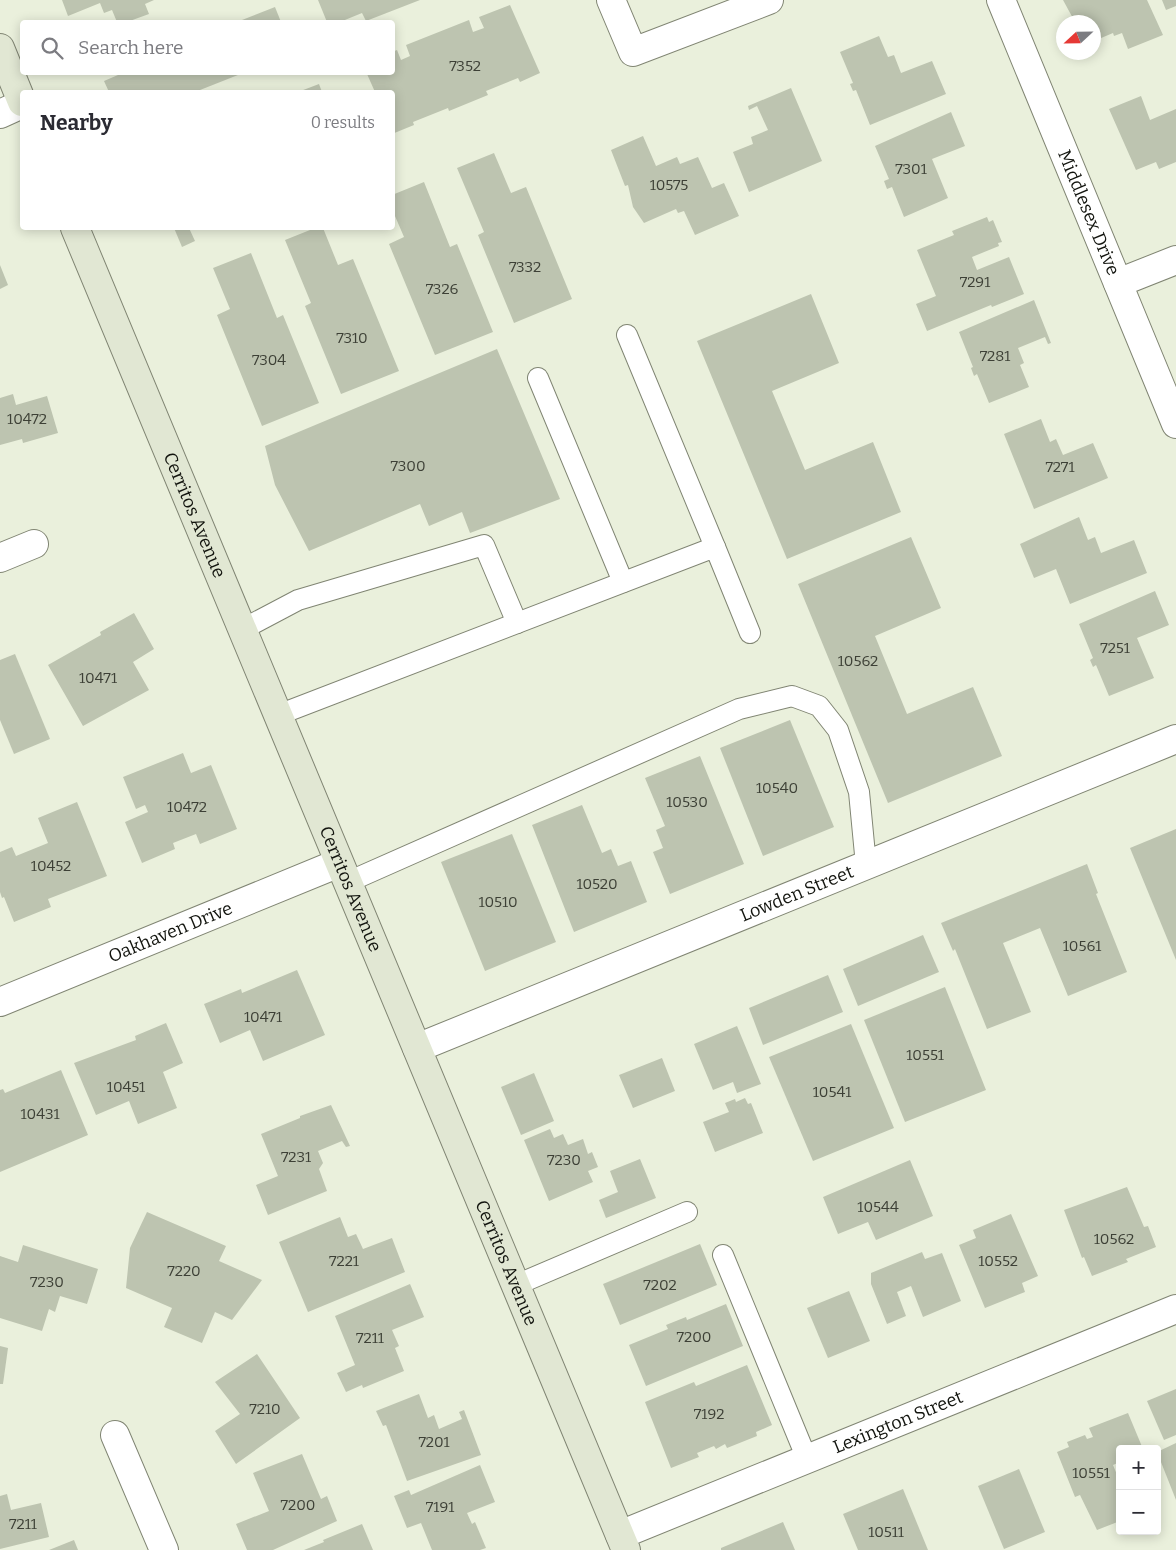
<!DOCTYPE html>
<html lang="en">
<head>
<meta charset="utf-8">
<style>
  :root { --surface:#fff; --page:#f7f7f7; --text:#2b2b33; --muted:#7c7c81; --line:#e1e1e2 }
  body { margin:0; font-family:Bitter,serif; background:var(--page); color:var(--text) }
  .controls { position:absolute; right:15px; bottom:15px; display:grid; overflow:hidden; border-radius:5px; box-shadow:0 2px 12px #0003 }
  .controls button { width:45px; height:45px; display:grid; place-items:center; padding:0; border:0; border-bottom:1px solid var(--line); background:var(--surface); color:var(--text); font:25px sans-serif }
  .compass { position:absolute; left:1056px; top:15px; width:45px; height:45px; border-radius:50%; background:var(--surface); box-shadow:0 2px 12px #0003; rotate:248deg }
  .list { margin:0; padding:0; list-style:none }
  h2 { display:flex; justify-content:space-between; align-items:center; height:65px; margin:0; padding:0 20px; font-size:21px }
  h2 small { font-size:16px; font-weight:400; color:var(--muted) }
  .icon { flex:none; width:28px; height:28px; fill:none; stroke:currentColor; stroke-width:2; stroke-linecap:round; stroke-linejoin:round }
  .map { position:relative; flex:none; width:1176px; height:1550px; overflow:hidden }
  .search { position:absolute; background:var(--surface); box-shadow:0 2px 12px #0003; left:20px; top:20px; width:375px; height:55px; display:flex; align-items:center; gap:12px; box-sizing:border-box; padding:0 18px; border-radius:5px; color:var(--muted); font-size:19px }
  .panel { position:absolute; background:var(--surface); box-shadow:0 2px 12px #0003; left:20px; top:90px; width:375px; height:140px; border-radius:5px }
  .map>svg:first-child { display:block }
  .building { fill:#bdc4b0 }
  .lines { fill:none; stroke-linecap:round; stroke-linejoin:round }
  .lane-casing { stroke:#808573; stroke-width:22 }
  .street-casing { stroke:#808573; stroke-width:30 }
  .secondary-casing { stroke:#808573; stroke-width:30 }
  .lane { stroke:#fff; stroke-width:20 }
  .street { stroke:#fff; stroke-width:28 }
  .secondary { stroke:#e1e7d3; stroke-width:28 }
  .labels { text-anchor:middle; stroke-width:5; stroke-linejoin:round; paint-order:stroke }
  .number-label { font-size:15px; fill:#3d4036 }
  .street-label { font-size:18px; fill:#12140e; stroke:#fff }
</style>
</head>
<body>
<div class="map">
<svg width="1176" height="1550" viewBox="0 0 1176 1550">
  <rect width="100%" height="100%" fill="#eaf0dc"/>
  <g class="building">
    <polygon points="62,0 154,0 145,4 149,14 127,22 117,22 112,10 104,13 100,3 68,16"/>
    <polygon points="318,0 420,0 366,21 362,13 340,22 327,22"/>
    <polygon points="1063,0 1147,0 1163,35 1128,49 1122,33 1114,36 1113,33 1094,41 1094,22 1075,22"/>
    <polygon points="1162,0 1176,0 1176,6 1166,10"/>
    <polygon points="510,5 540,73 520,82 518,78 486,91 488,95 449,111 448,108 413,122 414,125 392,134 392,92 375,92 367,74 392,72 392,52 397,50 401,60 410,56 406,45 469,20 473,32 484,28 479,17"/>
    <polygon points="275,7 281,22 237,22"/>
    <polygon points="879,36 888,57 894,55 901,73 932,61 946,94 870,125 856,90 853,91 850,84 853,83 840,52"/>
    <polygon points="125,72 243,72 243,73 195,92 109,92 104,81"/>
    <polygon points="319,84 322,92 298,92"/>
    <polygon points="791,88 822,161 749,192 733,152 753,144 751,137 768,130 757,106 749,110 748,106"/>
    <polygon points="1141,96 1150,120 1176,109 1176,162 1159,169 1156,162 1136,170 1109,109"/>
    <polygon points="951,112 965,146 932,159 948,198 904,217 892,187 887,189 884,181 889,179 875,146"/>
    <polygon points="643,136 656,166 677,157 680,164 698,157 712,188 724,183 739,216 695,235 684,211 678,213 676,209 644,223 633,207 628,185 625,186 611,150"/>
    <polygon points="494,153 511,193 526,187 572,299 514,323 478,235 484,232 457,168"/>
    <polygon points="424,182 450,247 457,244 493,332 435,355 389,244 404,237 392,209 392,195"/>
    <polygon points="987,217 989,222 993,220 1002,242 998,243 999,246 972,257 977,270 1009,257 1024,294 992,307 991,305 927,331 916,304 936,296 917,250 954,235 952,231"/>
    <polygon points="174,228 189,228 195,241 182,247"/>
    <polygon points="315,228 323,228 338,265 353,259 399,371 341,394 305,306 311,303 285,240"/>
    <polygon points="251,253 277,318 283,315 319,403 262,426 217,315 230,309 213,268"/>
    <polygon points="0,265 8,285 0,289"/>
    <polygon points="811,294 839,363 772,391 805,470 873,442 901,512 787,559 697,341"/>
    <polygon points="1034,300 1051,343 1048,344 1045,337 1018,348 1024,363 1020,365 1029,387 989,403 977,374 974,376 971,368 973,367 959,332"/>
    <polygon points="497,349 560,499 470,533 462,512 429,526 420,504 309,551 275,485 265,446"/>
    <polygon points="13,394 16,405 47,396 58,433 23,443 22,439 0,445 0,398"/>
    <polygon points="1041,419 1050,442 1056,439 1063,455 1093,443 1108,478 1034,509 1004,434"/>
    <polygon points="1079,517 1088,540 1095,537 1101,553 1134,540 1147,573 1070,604 1056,569 1034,578 1020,544"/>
    <polygon points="911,537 941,608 875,636 907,714 973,687 1002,756 888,803 798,584"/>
    <polygon points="1155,591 1169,625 1137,638 1154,678 1109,696 1096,665 1093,667 1090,660 1093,658 1079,624"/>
    <polygon points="134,613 154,649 133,662 149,690 83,726 48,665 101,635 100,632"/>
    <polygon points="15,654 50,739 14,754 0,720 0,660"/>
    <polygon points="790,720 834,827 763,856 720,748"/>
    <polygon points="183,753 191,773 211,765 237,829 200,844 196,834 173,843 175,849 142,863 125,822 148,812 145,805 136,809 123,777"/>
    <polygon points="700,756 744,864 670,894 653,852 663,848 656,830 665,826 645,778"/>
    <polygon points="77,802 107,876 48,899 51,907 14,922 4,897 2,898 0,892 0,852 12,847 16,856 48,843 38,818"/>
    <polygon points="582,805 602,853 611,849 618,866 631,861 647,902 574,932 532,825"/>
    <polygon points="1176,829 1176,960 1130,848"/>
    <polygon points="512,834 556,942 485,971 441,862"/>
    <polygon points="1087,864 1098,893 1096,894 1127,972 1068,996 1040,928 1003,943 1031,1012 987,1029 955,949 953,951 941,923"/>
    <polygon points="923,935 939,972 858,1006 843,969"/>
    <polygon points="297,970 325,1035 263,1061 250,1030 220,1043 204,1004 241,989 242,993"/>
    <polygon points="828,975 843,1012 763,1045 749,1008"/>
    <polygon points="945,987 986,1090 905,1122 864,1020"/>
    <polygon points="166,1023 183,1063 163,1072 177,1108 138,1124 129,1101 96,1115 74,1063 136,1040 135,1036"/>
    <polygon points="851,1024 894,1128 813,1161 769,1057"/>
    <polygon points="737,1026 761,1084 737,1093 733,1082 713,1090 694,1044"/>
    <polygon points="662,1058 675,1091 633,1108 619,1075"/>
    <polygon points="61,1070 88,1135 0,1172 0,1090 3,1089 5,1093"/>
    <polygon points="534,1073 554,1121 521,1135 501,1087"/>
    <polygon points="745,1098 748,1104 751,1103 763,1133 715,1152 703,1122 729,1112 725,1103 735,1099 736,1102"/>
    <polygon points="331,1105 350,1146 346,1147 342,1141 318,1151 323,1163 319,1169 327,1191 268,1215 256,1185 278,1176 261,1134 300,1118 300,1116"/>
    <polygon points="550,1129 554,1138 563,1134 568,1145 583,1139 588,1154 592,1152 598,1167 588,1171 593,1182 549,1201 524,1140"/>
    <polygon points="640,1159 656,1198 606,1218 599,1200 618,1192 610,1171"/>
    <polygon points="910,1160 933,1216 876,1240 868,1222 838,1234 823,1197"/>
    <polygon points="1127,1187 1144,1227 1148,1226 1156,1247 1126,1259 1128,1262 1092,1276 1084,1257 1082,1258 1064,1210"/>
    <polygon points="147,1212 226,1246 219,1261 262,1280 232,1320 215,1312 202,1343 164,1327 172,1308 126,1288 130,1248"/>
    <polygon points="1011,1214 1038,1276 1022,1283 1025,1292 985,1308 959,1245 976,1238 973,1230"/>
    <polygon points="340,1217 348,1237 356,1234 363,1249 392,1238 405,1272 308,1312 279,1242"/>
    <polygon points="700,1244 717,1285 620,1325 603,1284"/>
    <polygon points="23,1245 98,1269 87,1304 60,1296 55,1312 49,1309 42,1331 0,1318 0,1256 18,1262"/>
    <polygon points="922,1252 925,1259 942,1253 961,1301 923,1317 911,1286 897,1292 906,1316 887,1324 871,1284 871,1273"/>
    <polygon points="410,1284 424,1317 392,1330 399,1346 395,1348 404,1371 363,1388 362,1385 346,1392 337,1373 355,1365 335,1316"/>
    <polygon points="849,1291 870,1341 828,1358 807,1308"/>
    <polygon points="726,1304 743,1346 646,1386 629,1345 668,1329 666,1325 686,1317 687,1320"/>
    <polygon points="0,1346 8,1348 3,1384 0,1384"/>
    <polygon points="257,1354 300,1418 236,1464 215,1431 240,1414 215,1382"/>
    <polygon points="747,1365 772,1425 756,1432 757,1436 727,1448 725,1444 716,1449 714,1446 697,1453 699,1457 671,1468 645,1402 694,1382 696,1386"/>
    <polygon points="1176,1389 1176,1435 1164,1440 1147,1401"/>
    <polygon points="419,1394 428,1418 434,1415 439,1429 462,1419 459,1412 464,1410 481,1455 407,1481 386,1425 383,1426 376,1411"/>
    <polygon points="1128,1413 1143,1449 1120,1449 1120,1462 1113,1465 1120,1482 1120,1521 1097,1530 1080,1495 1075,1497 1057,1452 1069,1447 1067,1442 1085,1435 1087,1439 1093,1437 1089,1428"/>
    <polygon points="1176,1443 1176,1500 1157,1452"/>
    <polygon points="302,1454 321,1499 327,1496 337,1521 273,1550 247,1550 236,1524 269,1511 253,1473"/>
    <polygon points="480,1465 495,1502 467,1513 472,1524 475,1522 486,1548 480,1550 432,1550 421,1523 407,1528 394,1496 409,1490 411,1495"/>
    <polygon points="1019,1469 1045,1532 1004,1549 978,1486"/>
    <polygon points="903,1489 928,1550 858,1550 843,1514"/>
    <polygon points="7,1494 11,1510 41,1503 49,1537 0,1549 0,1496"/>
    <polygon points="783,1522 795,1550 721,1550 721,1548"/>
    <polygon points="362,1524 373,1550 304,1550 324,1542 323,1540"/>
    <polygon points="74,1540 78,1550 49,1550"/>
  </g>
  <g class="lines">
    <defs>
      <g id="lane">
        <polyline points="627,335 715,547"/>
        <polyline points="538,378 623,582"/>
        <polyline points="243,629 298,600 484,545 517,623"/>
        <polyline points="278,715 715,547 750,633"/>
        <polyline points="348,882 739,709 792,696 819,706 838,730 859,792 866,865"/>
        <polyline points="723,1255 807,1459"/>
        <polyline points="516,1285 687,1212"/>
      </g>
      <g id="street">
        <polyline points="611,0 633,52 769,0"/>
        <path id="s1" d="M 1001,0 L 1176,424"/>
        <polyline points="0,114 22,104"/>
        <polyline points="1118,283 1176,260"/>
        <polyline points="0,558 34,544"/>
        <path id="s2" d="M 0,1002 L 339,863"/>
        <path id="s3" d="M 417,1048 L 1176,739"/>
        <polyline points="115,1435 164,1550"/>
        <path id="s4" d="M 620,1535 L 1176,1309"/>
      </g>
      <g id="secondary">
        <polyline points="0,48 22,102"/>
        <path id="s5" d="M 75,228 L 626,1550"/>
      </g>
    </defs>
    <use href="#lane" class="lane-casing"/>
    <use href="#street" class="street-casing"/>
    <use href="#secondary" class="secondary-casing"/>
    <use href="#lane" class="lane"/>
    <use href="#street" class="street"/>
    <use href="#secondary" class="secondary"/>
  </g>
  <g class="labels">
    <g class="number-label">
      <text x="465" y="71">7352</text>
      <text x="911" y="174">7301</text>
      <text x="669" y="190">10575</text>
      <text x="525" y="272">7332</text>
      <text x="975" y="287">7291</text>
      <text x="442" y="294">7326</text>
      <text x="352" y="343">7310</text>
      <text x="995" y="361">7281</text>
      <text x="269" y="365">7304</text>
      <text x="27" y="424">10472</text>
      <text x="408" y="471">7300</text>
      <text x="1060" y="472">7271</text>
      <text x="1115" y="653">7251</text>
      <text x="858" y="666">10562</text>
      <text x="98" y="683">10471</text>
      <text x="777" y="793">10540</text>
      <text x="687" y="807">10530</text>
      <text x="187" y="812">10472</text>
      <text x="51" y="871">10452</text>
      <text x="597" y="889">10520</text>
      <text x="498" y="907">10510</text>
      <text x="1082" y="951">10561</text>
      <text x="263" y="1022">10471</text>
      <text x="925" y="1060">10551</text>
      <text x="126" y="1092">10451</text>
      <text x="832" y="1097">10541</text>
      <text x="40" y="1119">10431</text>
      <text x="296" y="1162">7231</text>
      <text x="564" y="1165">7230</text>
      <text x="878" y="1212">10544</text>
      <text x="1114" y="1244">10562</text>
      <text x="344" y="1266">7221</text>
      <text x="998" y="1266">10552</text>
      <text x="184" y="1276">7220</text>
      <text x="47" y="1287">7230</text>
      <text x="660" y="1290">7202</text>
      <text x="694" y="1342">7200</text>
      <text x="370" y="1343">7211</text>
      <text x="265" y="1414">7210</text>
      <text x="709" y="1419">7192</text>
      <text x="434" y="1447">7201</text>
      <text x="1091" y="1478">10551</text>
      <text x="298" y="1510">7200</text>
      <text x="440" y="1512">7191</text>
      <text x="23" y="1529">7211</text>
      <text x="886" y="1537">10511</text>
    </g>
    <g class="street-label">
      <text dy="6" stroke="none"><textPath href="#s1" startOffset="230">Middlesex Drive</textPath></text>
      <text dy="6" stroke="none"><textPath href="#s5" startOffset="311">Cerritos Avenue</textPath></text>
      <text dy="6" stroke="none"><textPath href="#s5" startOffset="716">Cerritos Avenue</textPath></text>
      <text dy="6" stroke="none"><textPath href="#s3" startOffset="410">Lowden Street</textPath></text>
      <text dy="6" stroke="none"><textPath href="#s2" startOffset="184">Oakhaven Drive</textPath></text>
      <text dy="6" stroke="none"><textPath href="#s5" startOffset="1121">Cerritos Avenue</textPath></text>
      <text dy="6" stroke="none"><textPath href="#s4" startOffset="300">Lexington Street</textPath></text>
    </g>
  </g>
</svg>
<div class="controls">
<button>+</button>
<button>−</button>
</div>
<svg class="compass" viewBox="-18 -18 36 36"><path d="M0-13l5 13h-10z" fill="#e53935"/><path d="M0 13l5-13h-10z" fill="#7c7c81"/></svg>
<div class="search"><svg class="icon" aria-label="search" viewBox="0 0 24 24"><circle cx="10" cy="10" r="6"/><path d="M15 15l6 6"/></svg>Search here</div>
<section class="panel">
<h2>Nearby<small>0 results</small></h2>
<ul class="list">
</ul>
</section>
</div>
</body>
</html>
